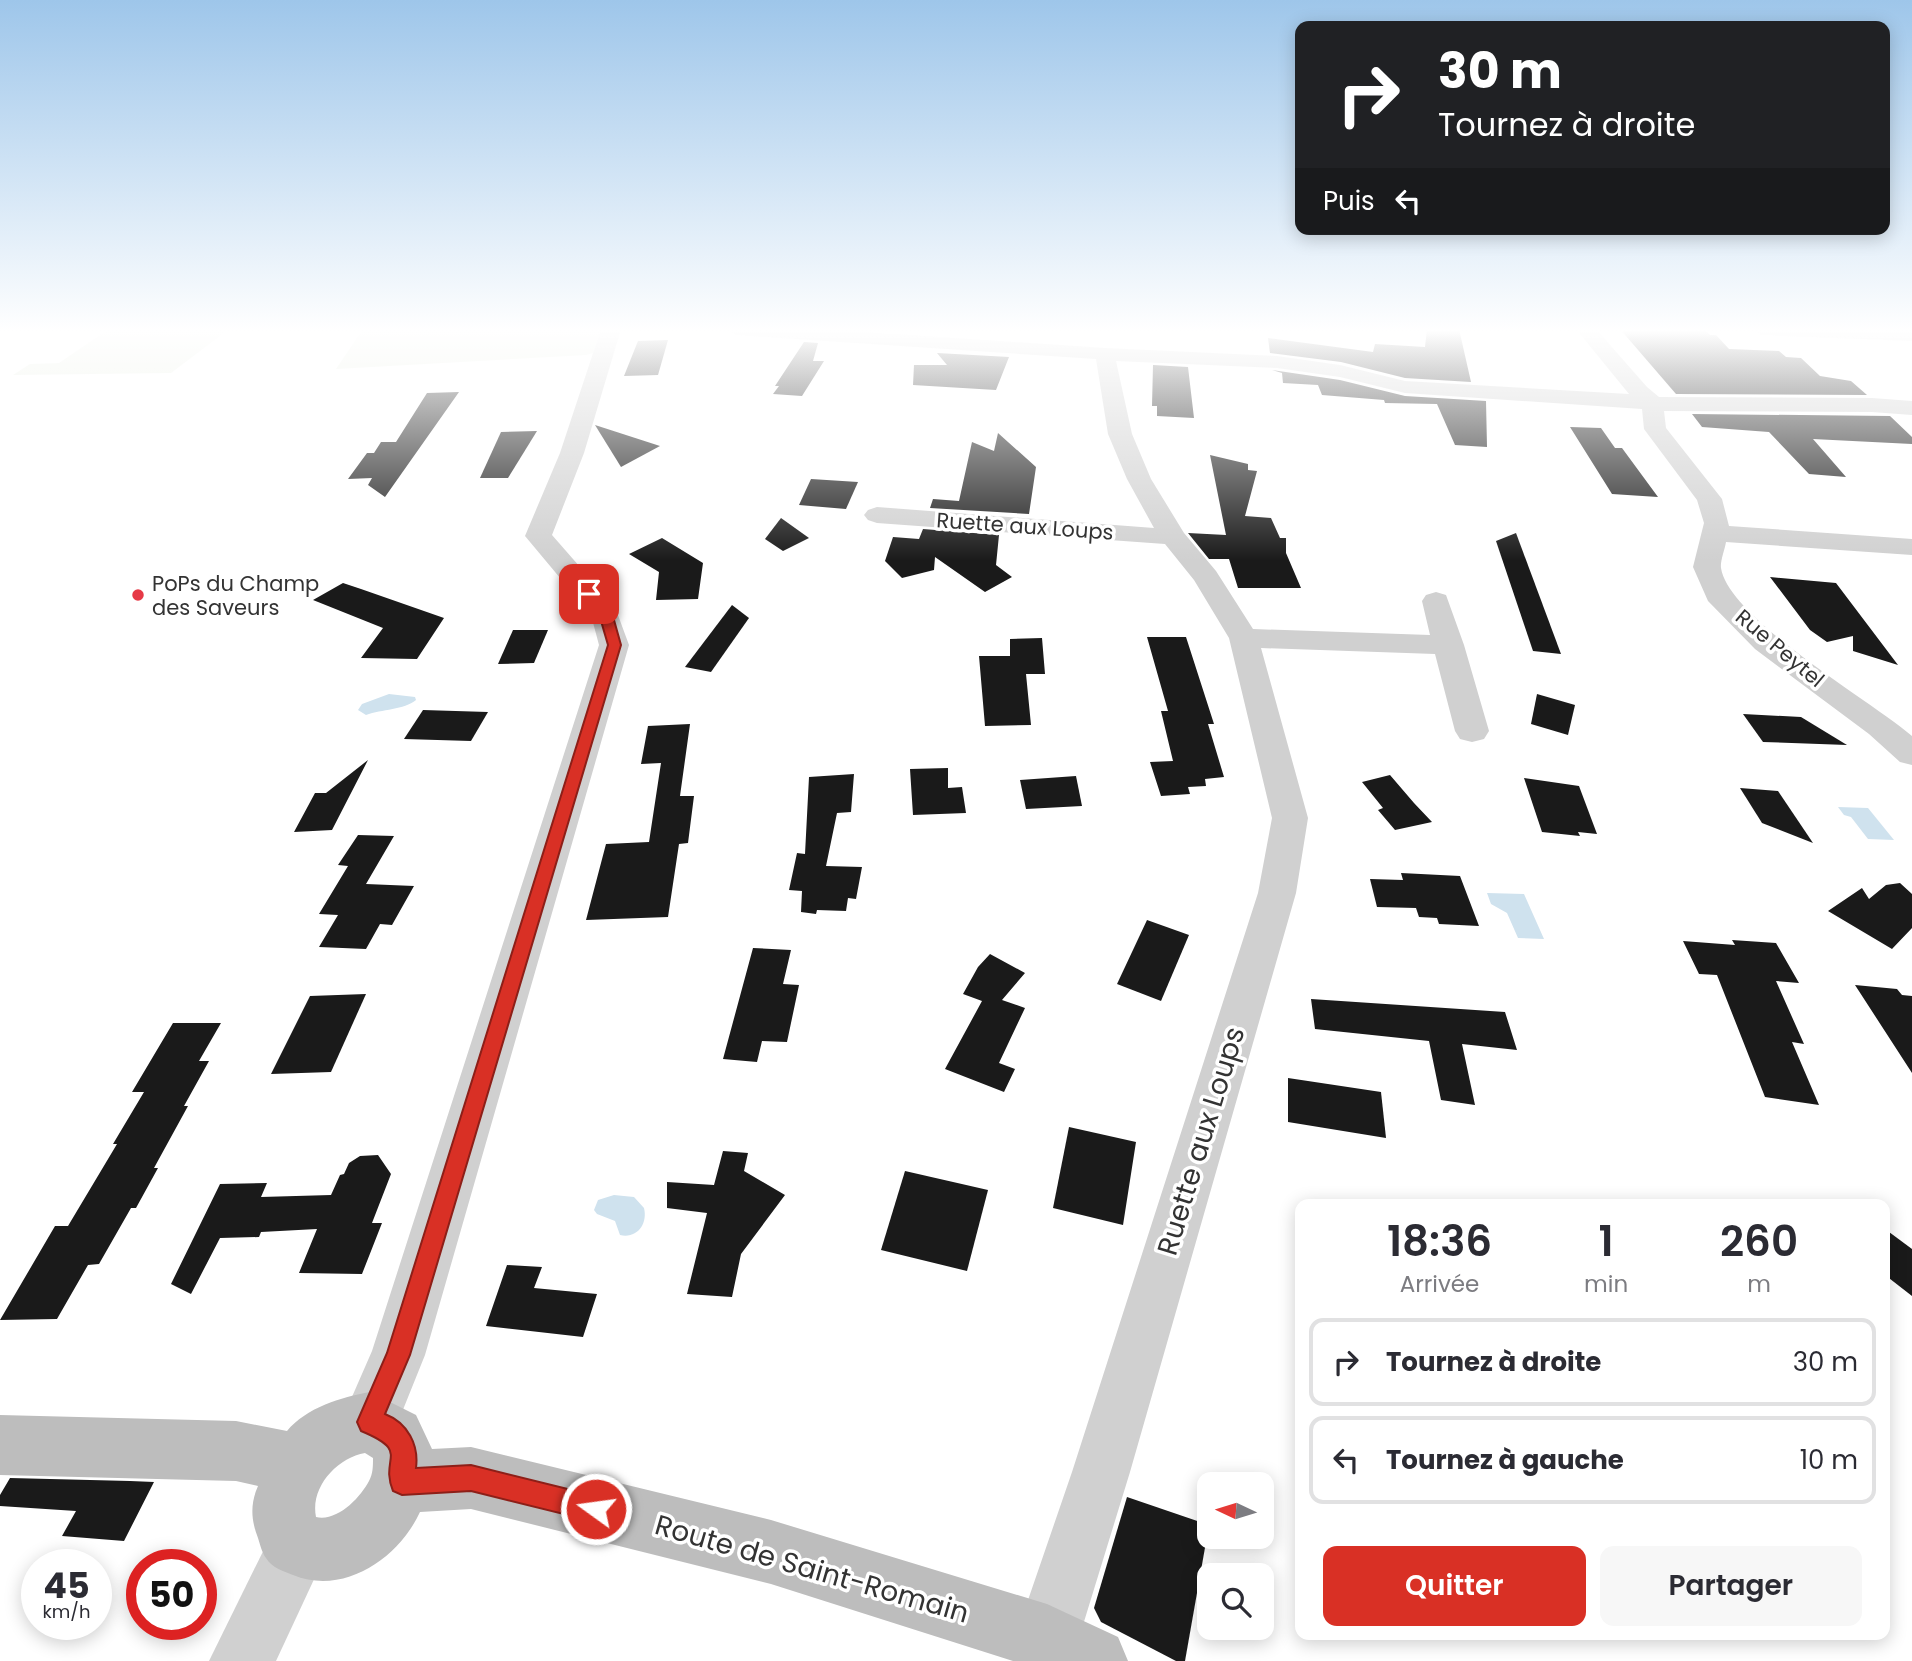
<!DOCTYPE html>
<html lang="fr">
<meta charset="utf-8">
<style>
body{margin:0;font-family:Poppins,sans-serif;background:#f7f7f7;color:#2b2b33;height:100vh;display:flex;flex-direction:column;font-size:26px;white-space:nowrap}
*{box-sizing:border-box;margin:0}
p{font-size:23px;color:#7c7c81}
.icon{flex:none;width:38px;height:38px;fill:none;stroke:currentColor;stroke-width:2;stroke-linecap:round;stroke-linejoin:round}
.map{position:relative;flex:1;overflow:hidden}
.side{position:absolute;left:1295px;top:1199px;width:595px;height:441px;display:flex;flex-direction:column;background:#fff;border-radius:14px;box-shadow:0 4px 18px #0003}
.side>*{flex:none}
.banner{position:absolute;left:1295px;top:21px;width:595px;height:214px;border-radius:14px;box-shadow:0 4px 18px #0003;background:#202124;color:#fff;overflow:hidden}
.needle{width:46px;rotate:274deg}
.buttons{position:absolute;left:1197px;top:1472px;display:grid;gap:14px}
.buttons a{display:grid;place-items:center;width:77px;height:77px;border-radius:14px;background:#fff;box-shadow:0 4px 18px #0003;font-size:35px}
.speed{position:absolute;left:21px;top:1549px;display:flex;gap:14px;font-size:35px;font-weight:700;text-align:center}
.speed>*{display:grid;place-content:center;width:91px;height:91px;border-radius:50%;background:#fff;box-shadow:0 4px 18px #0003;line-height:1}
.speed small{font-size:18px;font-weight:400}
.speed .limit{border:10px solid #d22;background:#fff;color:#111}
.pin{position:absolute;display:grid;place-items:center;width:60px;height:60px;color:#fff;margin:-30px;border-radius:14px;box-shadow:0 4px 10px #0006}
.me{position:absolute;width:77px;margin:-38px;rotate:284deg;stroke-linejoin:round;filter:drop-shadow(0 0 5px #0008)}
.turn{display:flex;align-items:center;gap:24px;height:147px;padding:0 28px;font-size:32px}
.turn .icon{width:91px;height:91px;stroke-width:2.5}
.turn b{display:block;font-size:49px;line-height:60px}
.then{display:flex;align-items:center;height:66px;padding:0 28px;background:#0003;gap:14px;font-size:26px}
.eta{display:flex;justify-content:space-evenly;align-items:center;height:119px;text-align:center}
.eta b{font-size:42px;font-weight:600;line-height:49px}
.action{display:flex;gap:14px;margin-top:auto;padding:14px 28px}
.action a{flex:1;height:80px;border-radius:14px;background:#d93025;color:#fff;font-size:28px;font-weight:600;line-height:80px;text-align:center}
.action a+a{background:#f7f7f7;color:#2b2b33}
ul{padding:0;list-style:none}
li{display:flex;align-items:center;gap:21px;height:88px;margin:0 14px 10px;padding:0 14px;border:4px solid #e1e1e2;border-radius:14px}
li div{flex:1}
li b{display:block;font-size:26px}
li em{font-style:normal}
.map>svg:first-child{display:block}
.green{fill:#e6ecdf}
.water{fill:#cfe2ee}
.building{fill:#1a1a1a}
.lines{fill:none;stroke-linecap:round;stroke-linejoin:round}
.street{fill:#d0d0d0;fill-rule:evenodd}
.secondary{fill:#bdbdbd;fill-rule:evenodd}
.route{fill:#d93025;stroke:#8d1f18;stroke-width:2}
.poi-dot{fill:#e63946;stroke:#fff;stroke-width:2.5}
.labels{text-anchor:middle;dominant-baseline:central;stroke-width:7;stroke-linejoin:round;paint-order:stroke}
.far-street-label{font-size:21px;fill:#333;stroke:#fff}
.far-poi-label{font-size:21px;fill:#333;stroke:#fff;text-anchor:start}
.near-street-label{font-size:28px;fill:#333;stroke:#fff}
</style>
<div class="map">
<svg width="1912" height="1661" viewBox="0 0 1912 1661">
<rect width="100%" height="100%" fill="#fff"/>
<g class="green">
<polygon points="109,329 229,329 171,373 13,375 30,364 59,363"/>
<polygon points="363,329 601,329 593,353 586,355 336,369"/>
</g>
<g class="water">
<path d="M389,694l26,3 1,3c-12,10 -34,9 -50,15l-8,-5 4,-6z"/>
<polygon points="1838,807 1868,808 1894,840 1868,839 1851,817 1844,815"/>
<polygon points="1487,893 1524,894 1544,939 1518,938 1507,913 1491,904"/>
<path d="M614,1195l20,2 10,11c4,16 -7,31 -24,27l-5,-14 -18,-7 -3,-4 4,-10z"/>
</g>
<g class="building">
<polygon points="1427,329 1459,329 1471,382 1405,378 1341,362 1270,353 1268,338 1373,352 1375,344 1425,347"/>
<polygon points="1620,329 1705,330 1710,335 1716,335 1729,349 1779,351 1786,357 1801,358 1820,376 1851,381 1867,395 1676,394"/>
<polygon points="668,340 658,375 624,376 638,341"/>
<polygon points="804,342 818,343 813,361 824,361 802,396 773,394 779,386 775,386"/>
<polygon points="937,353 1009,357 996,390 913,385 914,365 947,365"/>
<polygon points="1153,365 1188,367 1194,418 1157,416 1157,406 1152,406"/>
<polygon points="1272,370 1340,380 1405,396 1486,401 1487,447 1455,445 1437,404 1385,403 1384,400 1322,395 1318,385 1283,383 1282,373"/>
<polygon points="459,392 385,497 368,485 372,478 348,479 367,453 374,453 381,442 396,442 427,393"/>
<polygon points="1692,414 1890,416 1912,437 1912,444 1813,439 1846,477 1809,474 1769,432 1702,427"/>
<polygon points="595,425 660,446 621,467"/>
<polygon points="1570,427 1601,428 1615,448 1622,448 1658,497 1612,494"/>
<polygon points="537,431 508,478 480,478 501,432"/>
<polygon points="998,433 1036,467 1029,514 930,508 933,499 959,501 972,442 994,451"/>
<polygon points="1210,455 1248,464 1248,470 1257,471 1245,516 1271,518 1280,538 1286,538 1286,553 1301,588 1238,588 1229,559 1209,559 1188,533 1226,535"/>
<polygon points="811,479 858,482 846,509 799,505"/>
<polygon points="781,518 809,538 783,551 765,539"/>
<polygon points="923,529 999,535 996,565 1012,577 985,592 935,557 934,570 902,578 885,561 893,537 919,539"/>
<polygon points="1516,533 1561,654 1533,651 1496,541"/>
<polygon points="662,538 703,563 698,599 656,600 659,572 629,554"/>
<polygon points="1770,577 1836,583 1898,665 1853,651 1853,636 1827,642 1810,630"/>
<polygon points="343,583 361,589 444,618 417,659 361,658 383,628 313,600"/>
<polygon points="732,605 749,618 711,672 685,667"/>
<polygon points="513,630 548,630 534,663 498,664"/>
<polygon points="1147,637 1186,637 1214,724 1208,724 1224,777 1205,779 1206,786 1188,787 1190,794 1161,796 1150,762 1173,761 1161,711 1168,711"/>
<polygon points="1042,638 1045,674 1026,674 1031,725 985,726 979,656 1010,656 1010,639"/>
<polygon points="1537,694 1575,705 1568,735 1531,724"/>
<polygon points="423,710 488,712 471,741 404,739"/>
<polygon points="1743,714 1801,717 1847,745 1763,742"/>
<polygon points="690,724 680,796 694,796 688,843 679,844 668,917 586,920 606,844 649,842 661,763 641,764 648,726"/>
<polygon points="368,760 332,830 294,832 315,793 326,793"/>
<polygon points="948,768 948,788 962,787 966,813 913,815 910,769"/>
<polygon points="854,774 851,812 837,813 826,866 862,867 856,899 848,898 846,911 817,910 816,914 801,912 802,891 789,890 797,853 805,854 809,777"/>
<polygon points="1390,775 1414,803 1432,822 1395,830 1378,810 1383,808 1362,782"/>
<polygon points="1076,776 1082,806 1026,809 1020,780"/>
<polygon points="1524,778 1579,786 1597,834 1578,832 1580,836 1542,832"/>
<polygon points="1740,788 1778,791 1813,843 1762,823"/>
<polygon points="358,835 394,836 366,884 414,886 392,925 380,924 366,949 319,947 338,915 319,914 348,866 338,865"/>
<polygon points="1401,873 1460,876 1479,926 1439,924 1437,918 1419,917 1416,908 1377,907 1370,879 1403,880"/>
<polygon points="1900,883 1912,894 1912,928 1892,949 1828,911 1862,888 1869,899 1886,885"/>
<polygon points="1147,920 1189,935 1161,1001 1117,984"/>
<polygon points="1732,940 1776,943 1799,983 1776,981 1804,1044 1792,1042 1819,1105 1765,1097 1717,975 1699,974 1683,941 1735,945"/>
<polygon points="753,948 791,950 783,984 799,985 787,1042 762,1041 757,1062 723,1059"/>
<polygon points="990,954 1025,973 1002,1000 1025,1008 999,1063 1015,1069 1004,1092 945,1069 982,1001 963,994 978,967"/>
<polygon points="1855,985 1897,989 1902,995 1912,996 1912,1073"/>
<polygon points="366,994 331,1072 271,1074 310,996"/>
<polygon points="1311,999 1505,1012 1517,1050 1462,1044 1475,1105 1441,1100 1429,1041 1315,1029"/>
<polygon points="173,1023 221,1023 199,1061 209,1061 184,1106 188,1106 154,1168 158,1168 136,1208 131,1208 99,1264 88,1265 57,1319 0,1320 55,1226 68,1226 117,1144 113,1144 144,1092 132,1092"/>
<polygon points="1288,1078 1381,1092 1386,1138 1288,1122"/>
<polygon points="1069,1127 1136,1142 1123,1225 1053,1208"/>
<polygon points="723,1151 748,1153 744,1171 785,1195 741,1254 732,1297 687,1294 707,1213 667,1208 667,1182 714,1185"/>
<polygon points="378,1155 391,1174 372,1223 382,1223 362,1274 299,1273 317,1229 261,1232 259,1237 220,1238 191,1294 171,1284 220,1184 267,1183 261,1197 331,1195 340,1175 344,1174 349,1163 360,1156"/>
<polygon points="905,1171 988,1190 967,1271 881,1250"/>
<polygon points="1885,1229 1912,1249 1912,1296 1885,1275"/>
<polygon points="507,1265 542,1267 534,1288 597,1294 583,1337 486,1326"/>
<polygon points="10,1478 130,1481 154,1482 124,1541 62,1536 76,1511 0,1506 0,1495"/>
<polygon points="1127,1497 1209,1525 1185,1661 1176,1661 1101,1622 1094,1608"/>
</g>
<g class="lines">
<g class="street">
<polygon points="601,329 621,329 584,453 552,535 615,607 629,645 425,1355 390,1442 370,1451 350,1442 341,1422 372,1351 599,645 591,615 525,536 560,453"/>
<path d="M726,329h95l284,19 172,8 63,9 65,16 224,13 -53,-65h20l51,58 12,10 213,1 40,3v14l-40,-3 -208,-1 2,17 56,71 7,27 183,13v16l-186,-13c-1,7 -6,19 -5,26 8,51 149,132 191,168v29l-12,-3 -31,-28 -114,-85 -47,-48 -15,-34 11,-44 -7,-23 -53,-71 -2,-20 -237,-16 -65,-16 -63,-9 -161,-7 16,73 19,45 33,54 32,38 37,58 177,6 -8,-34 4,-6 10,-3 10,3 18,50 25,86 -5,8 -12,3 -12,-3 -5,-8 -20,-77 -174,-6 47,170 -12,75 -166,579 -51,166 -9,23h-46l-9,-23 57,-166 186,-579 14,-75 -43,-180 -35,-58 -29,-36 -288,-21 -9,-3 -4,-5 4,-5 9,-3 277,21 -27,-49 -19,-45 -12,-75 -360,-24z"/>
<polygon points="1752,329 1912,329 1912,341 1762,335"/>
<polygon points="299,1514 321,1523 330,1545 276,1661 209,1661 277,1523"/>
</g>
<path class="secondary" d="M370,1392l46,23 16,34 39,-2 300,73 276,84 71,33 10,24h-115l-242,-77 -300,-75 -51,3c-21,46 -76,84 -127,63 -10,-4 -21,-7 -27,-17 -4,-5 -6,-14 -8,-20 -7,-18 -8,-34 0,-52l-22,-5 -236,-6v-60l236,6 51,10c19,-23 54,-34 83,-39zM365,1453l8,5c0,8 0,16 -4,23 -9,17 -32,41 -53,36 -6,-30 21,-59 49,-64z"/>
</g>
<linearGradient id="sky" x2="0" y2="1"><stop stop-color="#9ec6ea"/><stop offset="0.59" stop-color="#fff"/><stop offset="1" stop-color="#fff" stop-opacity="0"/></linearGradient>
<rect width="1912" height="561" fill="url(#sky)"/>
<path class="route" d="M589,590l4,1 19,22 9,32 -211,710 -25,59c23,9 34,31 31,54l55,-3 125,31 9,4 4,9 -4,9 -9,4 -125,-31 -69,4 -9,-4c-14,-34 19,-39 -32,-60l-4,-9 30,-69 221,-708 -9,-31 -16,-20z"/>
<circle class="poi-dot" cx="138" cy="595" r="7"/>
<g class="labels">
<g class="far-street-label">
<text transform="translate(1025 526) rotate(4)">Ruette aux Loups</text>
<text transform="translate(1780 648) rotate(40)">Rue Peytel</text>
</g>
<g class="far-poi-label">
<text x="152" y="583">PoPs du Champ<tspan x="152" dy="24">des Saveurs</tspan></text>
</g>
<g class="near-street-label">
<text transform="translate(1201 1141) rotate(-73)">Ruette aux Loups</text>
<text transform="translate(812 1569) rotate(16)">Route de Saint-Romain</text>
</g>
</g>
</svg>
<div class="buttons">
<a><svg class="needle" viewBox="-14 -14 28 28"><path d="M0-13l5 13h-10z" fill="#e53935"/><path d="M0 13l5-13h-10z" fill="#7c7c81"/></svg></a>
<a><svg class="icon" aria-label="search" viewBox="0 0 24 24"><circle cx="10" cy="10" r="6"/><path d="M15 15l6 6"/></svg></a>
</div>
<div class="speed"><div>45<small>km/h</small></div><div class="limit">50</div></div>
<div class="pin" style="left:589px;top:594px;background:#d93025"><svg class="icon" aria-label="arrive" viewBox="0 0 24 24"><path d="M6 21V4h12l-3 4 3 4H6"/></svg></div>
<svg class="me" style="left:596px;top:1509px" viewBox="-20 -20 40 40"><circle r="17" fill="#d93025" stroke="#fff" stroke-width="3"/><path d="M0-11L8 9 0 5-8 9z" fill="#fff"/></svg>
<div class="banner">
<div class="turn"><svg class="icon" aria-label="right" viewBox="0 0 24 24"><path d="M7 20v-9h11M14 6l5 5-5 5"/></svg><div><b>30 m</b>Tournez à droite</div></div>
<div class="then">Puis<svg class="icon" aria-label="left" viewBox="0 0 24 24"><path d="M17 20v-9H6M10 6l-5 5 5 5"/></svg></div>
</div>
<section class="side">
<div class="eta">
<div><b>18:36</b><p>Arrivée</p></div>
<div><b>1</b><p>min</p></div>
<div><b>260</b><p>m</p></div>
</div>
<ul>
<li><svg class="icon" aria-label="right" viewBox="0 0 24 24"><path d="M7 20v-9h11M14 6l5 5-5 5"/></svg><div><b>Tournez à droite</b></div><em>30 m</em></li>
<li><svg class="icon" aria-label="left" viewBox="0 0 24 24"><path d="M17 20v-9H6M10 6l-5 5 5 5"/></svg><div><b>Tournez à gauche</b></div><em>10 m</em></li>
</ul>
<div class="action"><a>Quitter</a><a>Partager</a></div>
</section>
</div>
